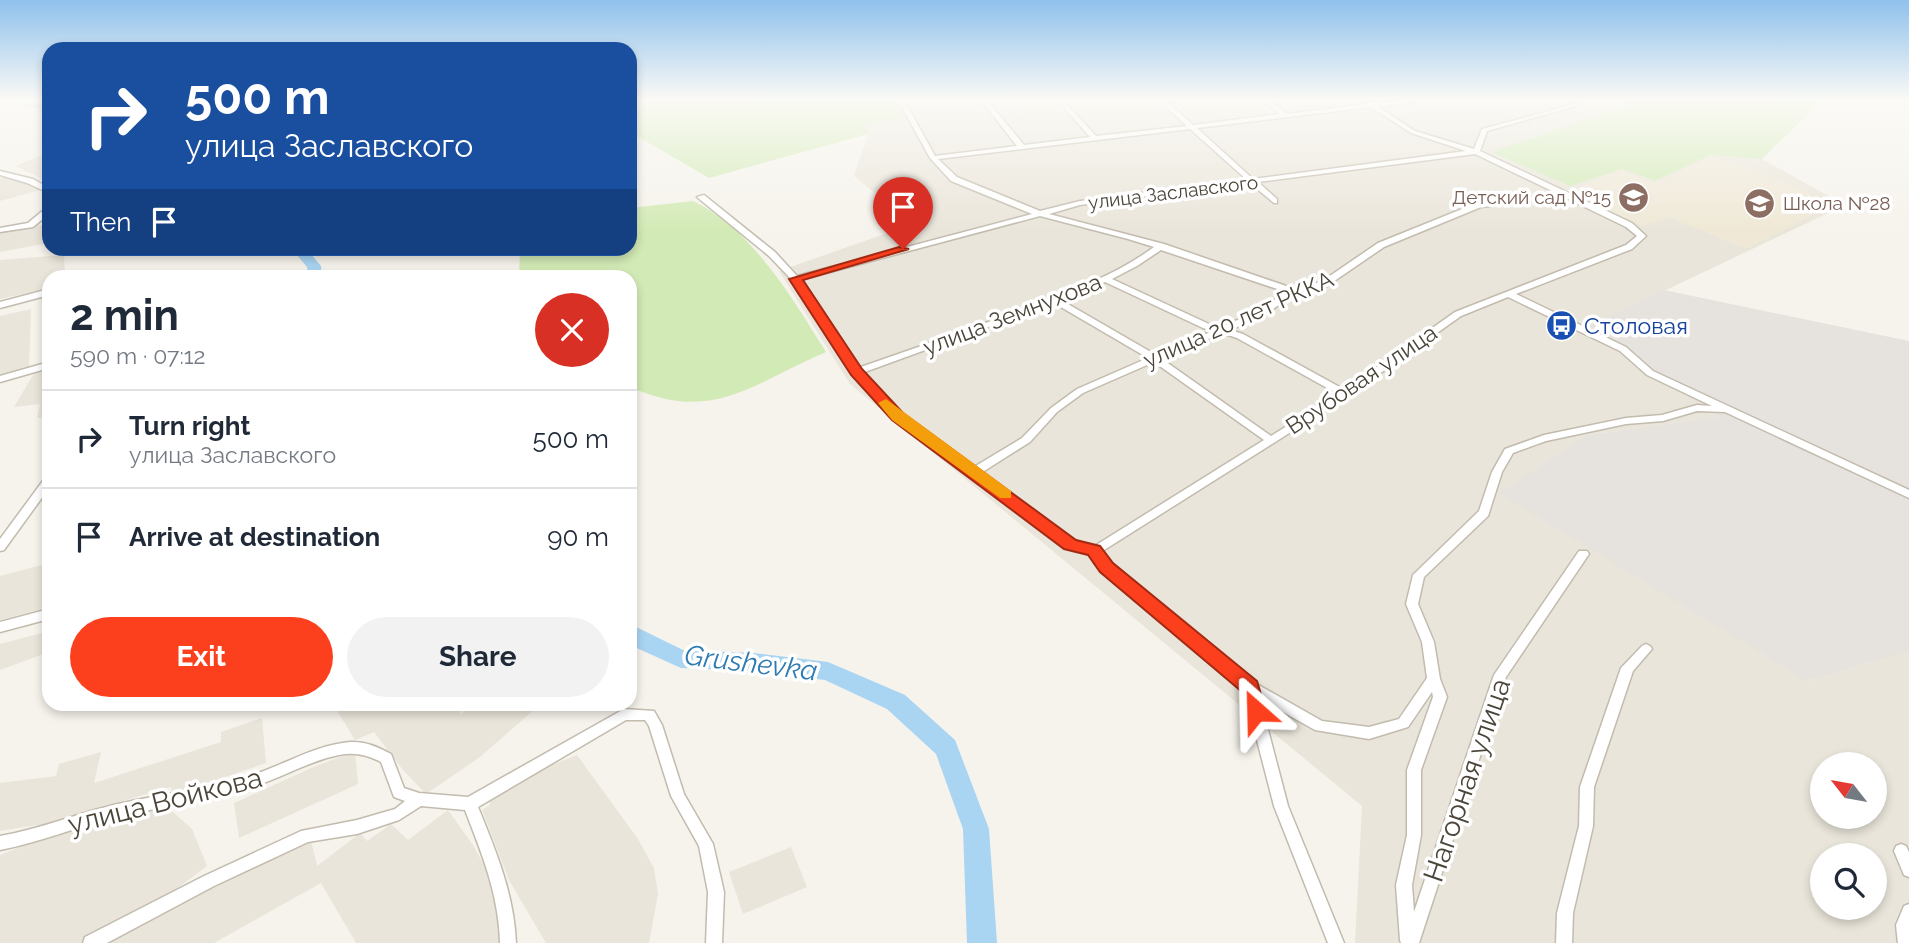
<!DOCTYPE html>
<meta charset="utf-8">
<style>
body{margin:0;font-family:Raleway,sans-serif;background:#f2f2f3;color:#1f2937;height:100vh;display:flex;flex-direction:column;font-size:26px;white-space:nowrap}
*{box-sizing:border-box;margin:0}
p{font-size:23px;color:#747a83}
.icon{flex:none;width:38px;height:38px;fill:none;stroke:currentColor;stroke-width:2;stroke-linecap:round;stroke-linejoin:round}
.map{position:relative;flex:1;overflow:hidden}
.sheet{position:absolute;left:42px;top:270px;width:595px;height:441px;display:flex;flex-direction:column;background:#fff;border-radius:21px;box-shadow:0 4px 10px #0003}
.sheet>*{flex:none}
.hud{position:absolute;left:42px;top:42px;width:595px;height:214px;border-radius:21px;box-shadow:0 4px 10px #0003;background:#1a4fa0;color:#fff;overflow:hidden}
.needle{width:46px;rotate:301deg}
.controls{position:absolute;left:1810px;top:752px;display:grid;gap:14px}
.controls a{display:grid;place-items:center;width:77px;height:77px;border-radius:50%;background:#fff;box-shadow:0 4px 10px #0003;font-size:35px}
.pin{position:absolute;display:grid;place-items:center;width:60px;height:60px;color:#fff;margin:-72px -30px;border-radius:50% 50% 50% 0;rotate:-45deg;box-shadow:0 0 7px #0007}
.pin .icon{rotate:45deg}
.me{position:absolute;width:77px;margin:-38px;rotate:335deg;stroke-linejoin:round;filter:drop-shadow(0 0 5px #0008)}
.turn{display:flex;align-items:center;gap:24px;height:147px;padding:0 28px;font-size:32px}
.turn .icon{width:91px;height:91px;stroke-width:2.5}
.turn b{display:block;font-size:49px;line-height:60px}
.then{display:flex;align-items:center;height:66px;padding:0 28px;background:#0003;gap:14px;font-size:26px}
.round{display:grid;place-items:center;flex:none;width:74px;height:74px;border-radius:37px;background:#f2f2f3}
.summary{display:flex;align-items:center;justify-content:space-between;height:119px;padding:0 28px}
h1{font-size:42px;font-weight:700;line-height:52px}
.cta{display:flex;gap:14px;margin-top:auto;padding:14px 28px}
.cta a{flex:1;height:80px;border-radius:42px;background:#fc3f1d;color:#fff;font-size:28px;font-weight:700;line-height:80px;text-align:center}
.cta a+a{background:#f2f2f3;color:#1f2937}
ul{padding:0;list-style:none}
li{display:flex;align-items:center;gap:21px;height:98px;padding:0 28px;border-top:2px solid #e0e1e3}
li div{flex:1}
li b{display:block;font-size:26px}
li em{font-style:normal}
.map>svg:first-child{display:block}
.residential{fill:#eae5da;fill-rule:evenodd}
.industrial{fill:#e6e2dd}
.education{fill:#efe8d6}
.green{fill:#d2eab5}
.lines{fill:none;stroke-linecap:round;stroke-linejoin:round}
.river{fill:#a9d4f2;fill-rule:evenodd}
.minor-casing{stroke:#c2bbae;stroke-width:3}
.minor{fill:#fff;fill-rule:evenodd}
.route{fill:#fc3f1d;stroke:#a42913;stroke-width:2}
.slow{fill:#f59e0b}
.labels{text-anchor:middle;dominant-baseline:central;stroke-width:7;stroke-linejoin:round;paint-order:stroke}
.far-street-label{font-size:19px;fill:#4b4439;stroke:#fff}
.far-education-label{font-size:19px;fill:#785e54;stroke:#fff;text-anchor:end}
.street-label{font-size:23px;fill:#4b4439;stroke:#fff}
.transit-label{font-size:23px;fill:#164399;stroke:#fff;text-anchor:start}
.near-water-label{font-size:28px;font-style:italic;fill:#2e7ab2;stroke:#fff}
.near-street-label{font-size:28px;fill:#4b4439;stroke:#fff}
</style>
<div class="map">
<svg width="1909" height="943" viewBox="0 0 1909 943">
<rect width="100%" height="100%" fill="#f6f3ec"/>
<g class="residential">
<path d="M894,100h722l14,5 -138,47 78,33 52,-16 33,12 56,-26 51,4 83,46 -257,122 131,90 -131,18 219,246 102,-30v292h-554l7,-137 -512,-422 -71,-113 134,-47 -59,-48 14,-41 -6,-11 43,-6zM1822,765h52v52h-52zM1822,856h52v52h-52z"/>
<polygon points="49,153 49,182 16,166 29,160"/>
<polygon points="15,174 33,180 40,190 0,201 0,178"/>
<polygon points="49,224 49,243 0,252 0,231"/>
<polygon points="64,255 65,276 49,276 49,288 0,299 0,260"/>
<polygon points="31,309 29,367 0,377 0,316"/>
<polygon points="49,367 49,418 37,418 40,404 14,407 36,370"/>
<polygon points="49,563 49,607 0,620 0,576"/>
<polygon points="49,631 49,652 0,670 0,644"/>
<polygon points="333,704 455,704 461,714 474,704 536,704 537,707 480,757 426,794 403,770 374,732 355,740"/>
<polygon points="262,718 266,763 172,795 171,787 43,824 0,831 0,783 56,776 59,764 101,752 94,783 221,742 221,732"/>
<polygon points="355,752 358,784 239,838 234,803 318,765"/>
<polygon points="577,755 638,839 654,868 658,894 649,943 546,943 509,880 482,810 490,805 489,799 514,786 520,778"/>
<polygon points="166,806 192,829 207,866 152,907 84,943 0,943 0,855 48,836 115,816"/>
<polygon points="448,810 473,845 491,878 504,924 500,943 356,943 321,883 214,943 105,943 226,878 311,840 317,866 360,833 367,841 391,824 408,840"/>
<polygon points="791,847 807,887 743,914 729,872"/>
</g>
<polygon class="industrial" points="1664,290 1909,341 1909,651 1807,681 1499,493 1588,435 1718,417 1587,327"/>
<polygon class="education" points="1713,156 1801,189 1832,205 1746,249 1669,217 1643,226 1568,192 1620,170 1655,184"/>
<g class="green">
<polygon points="653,100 894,100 906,118 863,124 868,134 709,178 630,132 630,112"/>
<polygon points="1616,100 1823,100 1762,159 1711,155 1655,181 1622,169 1570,186 1491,152 1629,105"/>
<path d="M693,201c58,27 100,98 133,151 -75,32 -112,72 -196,35v-111h-111l1,-27 110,-1v-40z"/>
</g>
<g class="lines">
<g class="river">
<polygon points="12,100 49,104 49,112 14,102"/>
<polygon points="291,248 306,248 321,266 322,276 308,276 307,267"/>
<polygon points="630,624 683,650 753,653 828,662 905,695 955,740 989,829 997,943 967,943 963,829 936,754 887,709 825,680 753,671 681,668 630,645"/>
</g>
<defs>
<g id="minor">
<path d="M898,100h6l31,56 82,-10 -36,-46h6l37,45 66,-8 -33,-37h6l33,36 91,-10 -28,-26h7l27,25 87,-11 -18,-14h7l18,14 79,-10 -5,-4c7,0 11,3 17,3 14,-1 28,-3 42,-3l-3,2 -39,5 37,24 59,18 8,-20 101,-27v2l-96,27 -7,20 152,72 14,13 -14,13 -116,45 110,53 27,24 256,119v8l-184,-86 -28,-1 -34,10 -37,3 -80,17 -33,12 -11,19 -14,44 -64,61 -6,27 16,38 6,37 7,18 -26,73v65l-9,50 2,27 80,-237 85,-124h8l2,3 -83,123 -87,266h-18l-1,-3 -4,-55 11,-50v-65l26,-73 -1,-5 -24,35 -39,12 -54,-9 -55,-31 28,107 56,137h-16l-54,-137 -30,-116 -141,-119 -13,-17 -24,-7 -171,-129 -42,-44 -61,-94 -23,-24 -72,-59 7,-2 71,57 22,24 235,-62 -81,-33 -21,-23zM1371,107l40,26 55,18 -213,28 -56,-51zM1190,129l56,50 -166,22 -40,10 -83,-34 -19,-18zM1475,154l77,37 -28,8 -47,4 -99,40 -57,39 -29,6 -128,-44 -115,-30 31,-9 170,-22 24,20h3v-4l-19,-17zM1558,194l68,33 11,9 -11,9 -171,67 -110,78 -102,-56 -13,-4 35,-15 30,-22 32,-7 57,-39 97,-40 43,-4zM1040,216l88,23 26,8c-35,26 -75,41 -115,56 -60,23 -120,44 -181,65l-58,-88zM1161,250l125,42 -27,19 -38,16 -12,-3 -97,-45 25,-13zM1105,282l98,46 10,3 -57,24 -95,-55zM1508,297l112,54 27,24 65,31 -15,-1 -35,10 -36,3 -82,17 -39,14 -13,23 -13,39 -66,64 -7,29 16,38 5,36 -28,41 -30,8 -47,-6 -67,-38 -144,-118 -10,-13 247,-156 113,-80zM1054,303l94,55 -71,31 -26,19 -29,30 -48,29 -73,-53 -39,-41zM1222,333l15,5 101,56 -67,42 -109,-77zM1154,362l110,78 -171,107 -19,-6 -93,-68 49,-31 27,-30 26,-19z"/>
<polygon points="0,171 33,179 49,188 49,193 27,183 0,175"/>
<polygon points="46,208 49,208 49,214 33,227 0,232 0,228 28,223"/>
<polygon points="49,289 49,295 0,308 0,302"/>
<polygon points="49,362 49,368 0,382 0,376"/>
<polygon points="49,476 49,488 4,550 0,551 0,539 45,478"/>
<polygon points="49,609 49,619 0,632 0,622"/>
<polygon points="1646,644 1650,646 1652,649 1633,671 1594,787 1593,826 1573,913 1572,943 1556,943 1557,913 1579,826 1580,787 1621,668 1642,646"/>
<path d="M624,709l30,2 8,14 22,69 29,50 11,48 -2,51h-16l2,-51 -9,-46 -28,-50 -22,-70 -4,-6h-19l-148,87c18,44 36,87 38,136h-16c-1,-48 -18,-89 -35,-133l-44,-4 -22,14 -42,14 -49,8 -94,44 -107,57h-24l2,-6 119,-61 97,-45 56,-11 38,-11 10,-8 -11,-4 -13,-35c-14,-7 -26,-10 -42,-7 -31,6 -59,24 -90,33 -43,13 -87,18 -131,29 -40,9 -77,25 -118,33v-14c41,-7 78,-23 118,-32 44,-10 88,-15 131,-28 34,-10 65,-31 101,-34 15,-1 28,5 41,12l13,34 15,5 49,4z"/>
<polygon points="1901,844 1906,846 1909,852 1909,877 1904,875 1894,851 1896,846"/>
<polygon points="1909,904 1909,943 1898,943 1896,925 1904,906"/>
</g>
</defs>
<use href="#minor" class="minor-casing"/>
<use href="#minor" class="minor"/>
</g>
<linearGradient id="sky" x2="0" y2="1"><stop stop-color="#8fc1ec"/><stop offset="0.43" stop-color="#fbfaf6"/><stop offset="1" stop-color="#fbfaf6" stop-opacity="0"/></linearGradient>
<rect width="1909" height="232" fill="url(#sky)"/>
<polygon class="route" points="899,247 909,249 803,280 862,369 903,413 1076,540 1100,546 1113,563 1257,681 1266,711 1263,717 1249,717 1241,691 1100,572 1088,555 1064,549 892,420 851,375 789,279"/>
<polygon class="slow" points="886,399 1011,491 1011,498 1000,498 892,420 878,403"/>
<defs>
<symbol id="school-disc" viewBox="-11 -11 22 22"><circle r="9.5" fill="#8d6e63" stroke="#fff"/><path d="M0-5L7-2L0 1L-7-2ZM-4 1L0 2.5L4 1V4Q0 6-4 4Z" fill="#fff"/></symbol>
<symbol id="bus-disc" viewBox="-11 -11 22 22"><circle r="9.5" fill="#1a4fb4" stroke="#fff"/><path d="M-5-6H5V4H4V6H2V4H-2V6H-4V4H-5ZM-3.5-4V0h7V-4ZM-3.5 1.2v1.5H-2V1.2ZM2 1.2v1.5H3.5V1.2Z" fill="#fff"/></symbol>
</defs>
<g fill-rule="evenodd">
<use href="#school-disc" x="1616" y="180" width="35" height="35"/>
<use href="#school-disc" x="1742" y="186" width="35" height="35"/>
<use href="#bus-disc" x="1544" y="308" width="35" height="35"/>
</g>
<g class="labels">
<g class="far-street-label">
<text transform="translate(1173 192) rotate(-7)">улица Заславского</text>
</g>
<g class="far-education-label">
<text x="1611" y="197">Детский сад №15</text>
<text x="1783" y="203" text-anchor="start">Школа №28</text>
</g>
<g class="street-label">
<text transform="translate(1012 314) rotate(-21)">улица Земнухова</text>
<text transform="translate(1238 319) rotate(-24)">улица 20 лет РККА</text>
<text transform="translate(1361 379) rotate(-34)">Врубовая улица</text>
</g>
<g class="transit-label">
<text x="1584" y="325">Столовая</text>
</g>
<g class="near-water-label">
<text transform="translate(751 663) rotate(7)">Grushevka</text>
</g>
<g class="near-street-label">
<text transform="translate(1467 780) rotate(-71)">Нагорная улица</text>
<text transform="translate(165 801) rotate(-14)">улица Войкова</text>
</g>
</g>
</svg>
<div class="controls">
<a><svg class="needle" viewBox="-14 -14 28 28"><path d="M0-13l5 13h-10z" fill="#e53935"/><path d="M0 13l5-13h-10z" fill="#747a83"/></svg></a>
<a><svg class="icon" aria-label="search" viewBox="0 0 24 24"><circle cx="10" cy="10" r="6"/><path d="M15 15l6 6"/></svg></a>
</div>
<div class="pin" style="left:903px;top:249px;background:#d93025"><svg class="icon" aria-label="arrive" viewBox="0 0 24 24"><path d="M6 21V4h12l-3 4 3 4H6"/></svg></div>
<svg class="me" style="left:1256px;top:711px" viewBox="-20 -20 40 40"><path d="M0-17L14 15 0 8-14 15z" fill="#fc3f1d" stroke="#fff" stroke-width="4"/></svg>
<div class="hud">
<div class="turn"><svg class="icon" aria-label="right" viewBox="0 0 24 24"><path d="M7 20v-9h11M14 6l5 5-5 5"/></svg><div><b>500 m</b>улица Заславского</div></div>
<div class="then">Then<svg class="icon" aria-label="arrive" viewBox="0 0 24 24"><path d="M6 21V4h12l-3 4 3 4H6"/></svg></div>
</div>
<section class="sheet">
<div class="summary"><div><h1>2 min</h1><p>590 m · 07:12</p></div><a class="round" style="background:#d93025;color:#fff"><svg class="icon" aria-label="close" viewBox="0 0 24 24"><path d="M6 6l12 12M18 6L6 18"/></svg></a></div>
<ul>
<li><svg class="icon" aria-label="right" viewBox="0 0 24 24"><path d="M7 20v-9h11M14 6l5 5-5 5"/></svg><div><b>Turn right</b><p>улица Заславского</p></div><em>500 m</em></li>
<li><svg class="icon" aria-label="arrive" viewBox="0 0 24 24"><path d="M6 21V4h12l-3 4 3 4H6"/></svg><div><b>Arrive at destination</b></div><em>90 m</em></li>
</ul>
<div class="cta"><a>Exit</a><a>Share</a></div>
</section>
</div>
